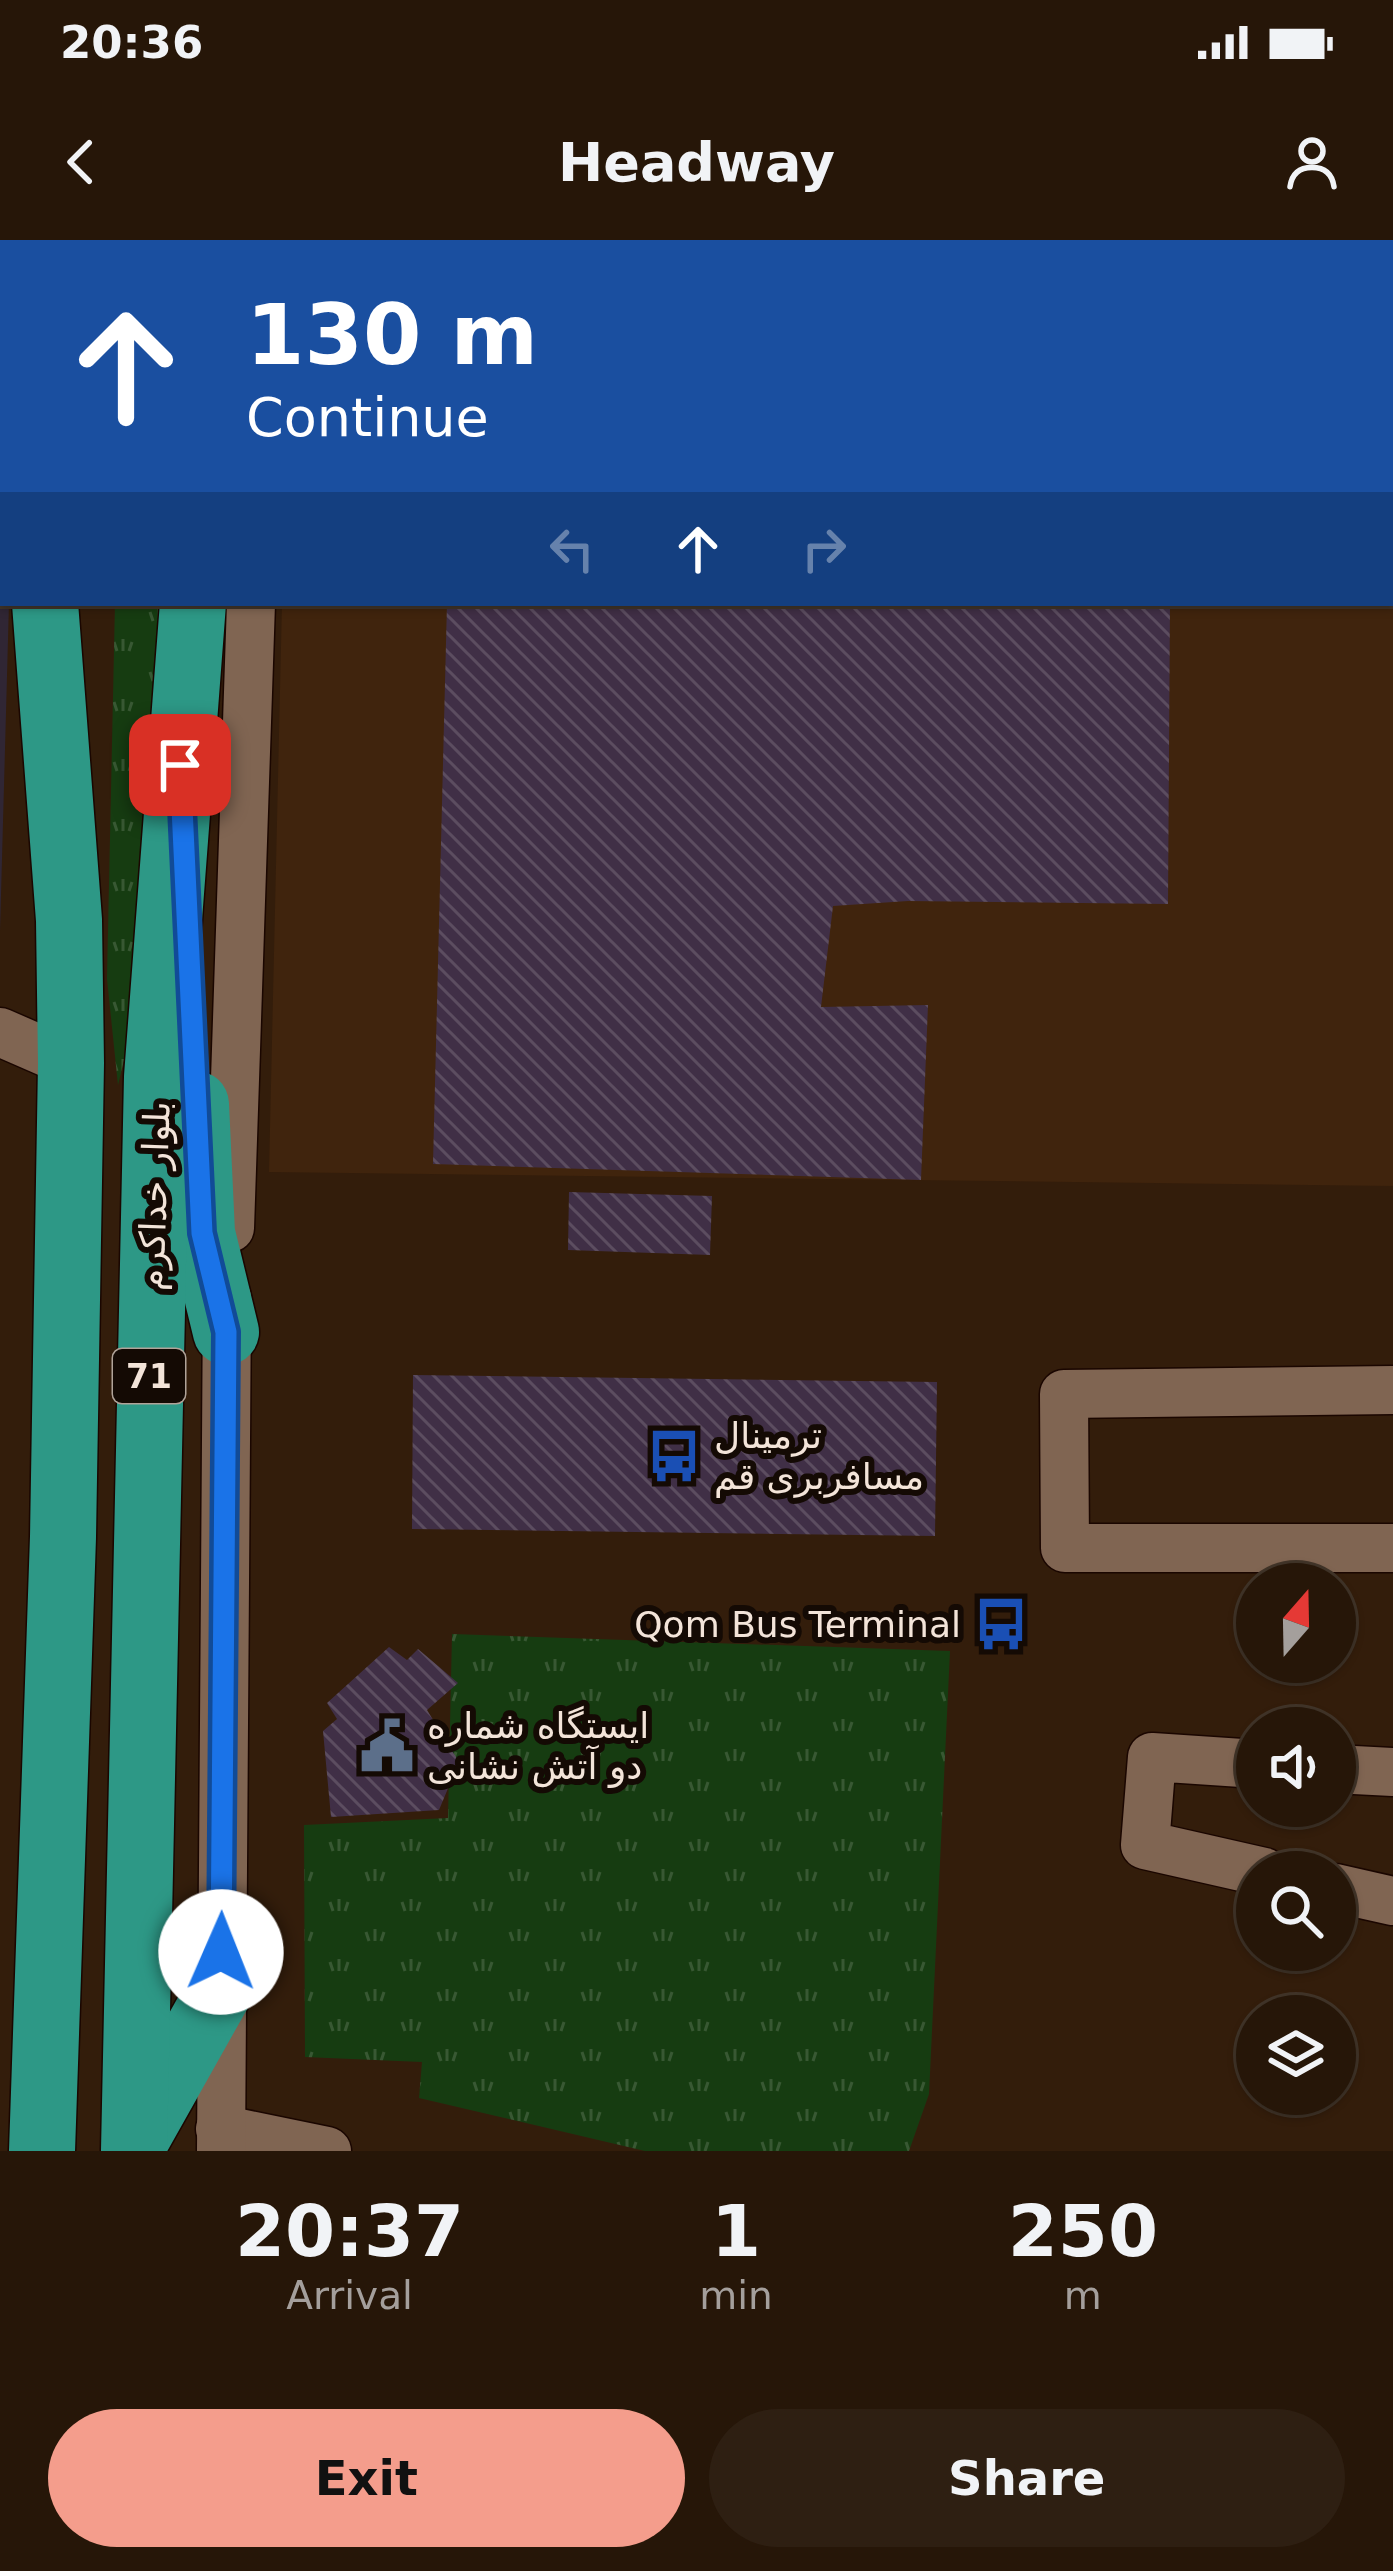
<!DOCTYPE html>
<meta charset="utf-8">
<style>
body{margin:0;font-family:"DejaVu Sans",Cairo,sans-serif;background:#2e1f12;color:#f1f3f6;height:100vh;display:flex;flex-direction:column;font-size:45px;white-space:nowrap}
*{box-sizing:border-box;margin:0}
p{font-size:39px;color:#a49f9c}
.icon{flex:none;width:66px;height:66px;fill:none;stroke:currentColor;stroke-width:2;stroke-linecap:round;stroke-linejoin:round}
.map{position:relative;height:1911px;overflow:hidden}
.sheet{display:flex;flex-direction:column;background:#261608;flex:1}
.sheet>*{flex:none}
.guide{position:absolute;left:0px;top:0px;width:1395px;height:366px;box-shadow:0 3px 9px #0004,0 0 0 3px #423529;background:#1a4fa0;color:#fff;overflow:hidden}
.needle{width:78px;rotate:20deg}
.tools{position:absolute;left:1236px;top:1323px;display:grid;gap:24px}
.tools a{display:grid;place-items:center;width:120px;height:120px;border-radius:50%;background:#261608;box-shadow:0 3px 9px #0004,0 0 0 3px #423529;font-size:60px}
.pin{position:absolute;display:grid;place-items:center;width:102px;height:102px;color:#fff;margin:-51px;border-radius:24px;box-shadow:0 6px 18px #0006}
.me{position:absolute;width:132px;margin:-66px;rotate:1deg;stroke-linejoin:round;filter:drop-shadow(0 0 9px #0008)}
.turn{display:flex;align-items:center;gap:42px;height:252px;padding:0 48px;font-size:54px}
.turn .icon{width:156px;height:156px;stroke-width:2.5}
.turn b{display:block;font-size:84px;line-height:102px}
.lanes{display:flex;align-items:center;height:114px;padding:0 48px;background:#0003;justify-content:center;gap:60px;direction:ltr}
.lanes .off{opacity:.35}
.eta{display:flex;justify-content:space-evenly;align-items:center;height:204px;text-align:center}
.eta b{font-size:72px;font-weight:700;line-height:84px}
.action{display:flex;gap:24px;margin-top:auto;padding:24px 48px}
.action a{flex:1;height:138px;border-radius:72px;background:#f49d8c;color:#111;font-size:48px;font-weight:700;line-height:138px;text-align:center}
.action a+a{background:#2e1f12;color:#f1f3f6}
.status{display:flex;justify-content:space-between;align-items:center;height:84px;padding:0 60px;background:#261608;direction:ltr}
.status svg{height:33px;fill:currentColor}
header{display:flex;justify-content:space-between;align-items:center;height:156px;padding:0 48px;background:#261608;font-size:54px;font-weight:700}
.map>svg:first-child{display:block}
.built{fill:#40240d}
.industrial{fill:#302634}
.grass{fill:url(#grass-tufts)}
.building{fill:url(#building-back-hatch)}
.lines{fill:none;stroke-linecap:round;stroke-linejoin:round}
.minor-casing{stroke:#1a0600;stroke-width:51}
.highway-casing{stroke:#1a0600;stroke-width:69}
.minor{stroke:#806552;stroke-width:48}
.highway{stroke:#2d9886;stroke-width:66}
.route-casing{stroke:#114b97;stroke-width:30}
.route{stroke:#1a73e8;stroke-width:21}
.labels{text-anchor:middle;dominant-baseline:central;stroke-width:12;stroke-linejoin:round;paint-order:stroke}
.shield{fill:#140a04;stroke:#b0a399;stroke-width:3}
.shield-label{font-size:33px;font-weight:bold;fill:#f3e4d9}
.street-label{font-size:36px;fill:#f3e4d9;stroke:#140a04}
.poi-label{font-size:36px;fill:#f3e4d9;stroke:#140a04;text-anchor:start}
</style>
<div class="status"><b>20:36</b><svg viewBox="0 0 49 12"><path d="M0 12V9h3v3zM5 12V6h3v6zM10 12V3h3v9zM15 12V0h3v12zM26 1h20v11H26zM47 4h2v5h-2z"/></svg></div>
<header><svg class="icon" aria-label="back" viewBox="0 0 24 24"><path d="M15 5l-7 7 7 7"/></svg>Headway<svg class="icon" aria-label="person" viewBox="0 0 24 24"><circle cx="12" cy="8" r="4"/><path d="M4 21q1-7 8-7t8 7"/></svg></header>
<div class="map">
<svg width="1393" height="1911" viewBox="0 0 1393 1911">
<defs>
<pattern id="grass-tufts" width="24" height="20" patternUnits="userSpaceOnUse" patternTransform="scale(3)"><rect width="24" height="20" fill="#163c11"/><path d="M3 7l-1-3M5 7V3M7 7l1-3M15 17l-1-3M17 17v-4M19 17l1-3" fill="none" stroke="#385833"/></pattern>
<pattern id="building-back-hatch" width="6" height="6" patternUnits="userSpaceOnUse" patternTransform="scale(3)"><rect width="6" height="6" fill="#402f46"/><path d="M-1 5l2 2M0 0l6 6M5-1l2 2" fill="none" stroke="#5c4d60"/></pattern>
</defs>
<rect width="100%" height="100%" fill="#331d0b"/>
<polygon class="built" points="290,0 1393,0 1393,946 269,932 282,363 1392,363 1392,3"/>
<polygon class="industrial" points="0,0 19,0 3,3 3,363 9,363 0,692"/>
<g class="grass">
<polygon points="115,363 174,363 134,779 118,845 107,739"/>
<polygon points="452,1394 950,1411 929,1854 909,1911 645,1911 419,1858 422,1822 305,1817 304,1585 448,1578"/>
</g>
<g class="building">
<polygon points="447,363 1170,363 1168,664 908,661 833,666 821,767 928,765 921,940 433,924"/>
<polygon points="569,952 712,956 710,1015 568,1010"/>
<polygon points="413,1135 937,1142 935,1296 412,1289"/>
<polygon points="389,1407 407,1420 418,1409 458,1443 427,1470 459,1522 439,1570 331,1577 323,1491 337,1479 327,1463"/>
</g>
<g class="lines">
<defs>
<g id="minor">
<polyline points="605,0 612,3"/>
<polyline points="263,3 263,0"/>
<polyline points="1323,3 1323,0"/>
<polyline points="1392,14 1393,14"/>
<polyline points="0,792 71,823"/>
<polyline points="230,988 251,363"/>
<polyline points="1393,1150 1064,1154 1065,1308 1393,1308"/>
<polyline points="1257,1524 1152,1517 1145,1605 1264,1632"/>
<polyline points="1335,1529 1393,1532"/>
<polyline points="1335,1648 1393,1661"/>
<polyline points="220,1889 327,1911"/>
<polyline points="221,1911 227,1058"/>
</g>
<g id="highway">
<polyline points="40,3 40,0"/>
<polyline points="207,3 207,0"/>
<polyline points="196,864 202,993 226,1092"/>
<polyline points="139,1894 220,1750"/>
<polyline points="42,1911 63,1297 71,823 69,680 45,363"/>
<polyline points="134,1911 157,837 193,363"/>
</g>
</defs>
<use href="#minor" class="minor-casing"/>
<use href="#highway" class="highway-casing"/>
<use href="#minor" class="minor"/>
<use href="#highway" class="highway"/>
</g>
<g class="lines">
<defs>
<polyline id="route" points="180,525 202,993 226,1092 221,1712"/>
</defs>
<use href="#route" class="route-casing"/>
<use href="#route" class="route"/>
</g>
<defs>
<symbol id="bus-bare" viewBox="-9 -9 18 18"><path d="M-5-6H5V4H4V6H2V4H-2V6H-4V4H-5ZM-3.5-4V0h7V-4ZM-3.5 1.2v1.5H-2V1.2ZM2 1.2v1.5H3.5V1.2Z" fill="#1a4fb4" stroke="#140a04" stroke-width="2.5" paint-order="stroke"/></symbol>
<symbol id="civic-bare" viewBox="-9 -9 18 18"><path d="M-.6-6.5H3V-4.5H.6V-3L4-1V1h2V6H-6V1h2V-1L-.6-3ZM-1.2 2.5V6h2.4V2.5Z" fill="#5c6f8a" stroke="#140a04" stroke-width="2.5" paint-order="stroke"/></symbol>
</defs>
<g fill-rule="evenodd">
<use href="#bus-bare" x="636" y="1178" width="76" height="76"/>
<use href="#bus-bare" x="963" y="1346" width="76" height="76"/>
<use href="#civic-bare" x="349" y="1468" width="76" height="76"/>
</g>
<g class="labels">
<rect class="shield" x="113" y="1109" width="72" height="54" rx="9"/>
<g class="shield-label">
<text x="149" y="1136">71</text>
</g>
<g class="street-label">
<text transform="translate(154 956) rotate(-88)">بلوار خداکرم</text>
</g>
<g class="poi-label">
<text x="714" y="1195">ترمینال<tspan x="714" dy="41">مسافربری قم</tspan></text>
<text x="961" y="1384" text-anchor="end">Qom Bus Terminal</text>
<text x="427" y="1485">ایستگاه شماره<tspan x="427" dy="41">دو آتش نشانی</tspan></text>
</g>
</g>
</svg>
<div class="tools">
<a><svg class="needle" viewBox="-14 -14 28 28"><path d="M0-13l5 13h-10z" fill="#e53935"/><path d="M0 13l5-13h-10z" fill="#a49f9c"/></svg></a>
<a><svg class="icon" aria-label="sound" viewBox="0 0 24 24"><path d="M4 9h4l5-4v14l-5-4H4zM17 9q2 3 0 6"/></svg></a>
<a><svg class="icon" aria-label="search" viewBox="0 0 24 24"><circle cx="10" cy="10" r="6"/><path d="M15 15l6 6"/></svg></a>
<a><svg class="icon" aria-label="layers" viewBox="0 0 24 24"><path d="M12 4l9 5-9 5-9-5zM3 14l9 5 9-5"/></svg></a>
</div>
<div class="pin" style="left:180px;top:525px;background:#d93025"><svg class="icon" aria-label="arrive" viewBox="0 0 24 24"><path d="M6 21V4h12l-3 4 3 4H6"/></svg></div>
<svg class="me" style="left:221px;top:1712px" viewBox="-20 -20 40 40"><circle r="19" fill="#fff"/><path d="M0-13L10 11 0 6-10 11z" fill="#1a73e8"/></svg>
<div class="guide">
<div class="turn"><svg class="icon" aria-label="ahead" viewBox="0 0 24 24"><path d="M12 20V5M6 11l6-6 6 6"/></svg><div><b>130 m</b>Continue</div></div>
<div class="lanes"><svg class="icon off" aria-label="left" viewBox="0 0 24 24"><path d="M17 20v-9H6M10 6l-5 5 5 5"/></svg><svg class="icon" aria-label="ahead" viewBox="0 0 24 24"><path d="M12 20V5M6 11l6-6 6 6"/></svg><svg class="icon off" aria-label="right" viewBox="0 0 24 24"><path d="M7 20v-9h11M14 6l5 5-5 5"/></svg></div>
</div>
</div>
<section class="sheet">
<div class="eta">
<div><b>20:37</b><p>Arrival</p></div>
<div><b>1</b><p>min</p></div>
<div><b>250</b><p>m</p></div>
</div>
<div class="action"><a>Exit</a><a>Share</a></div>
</section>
